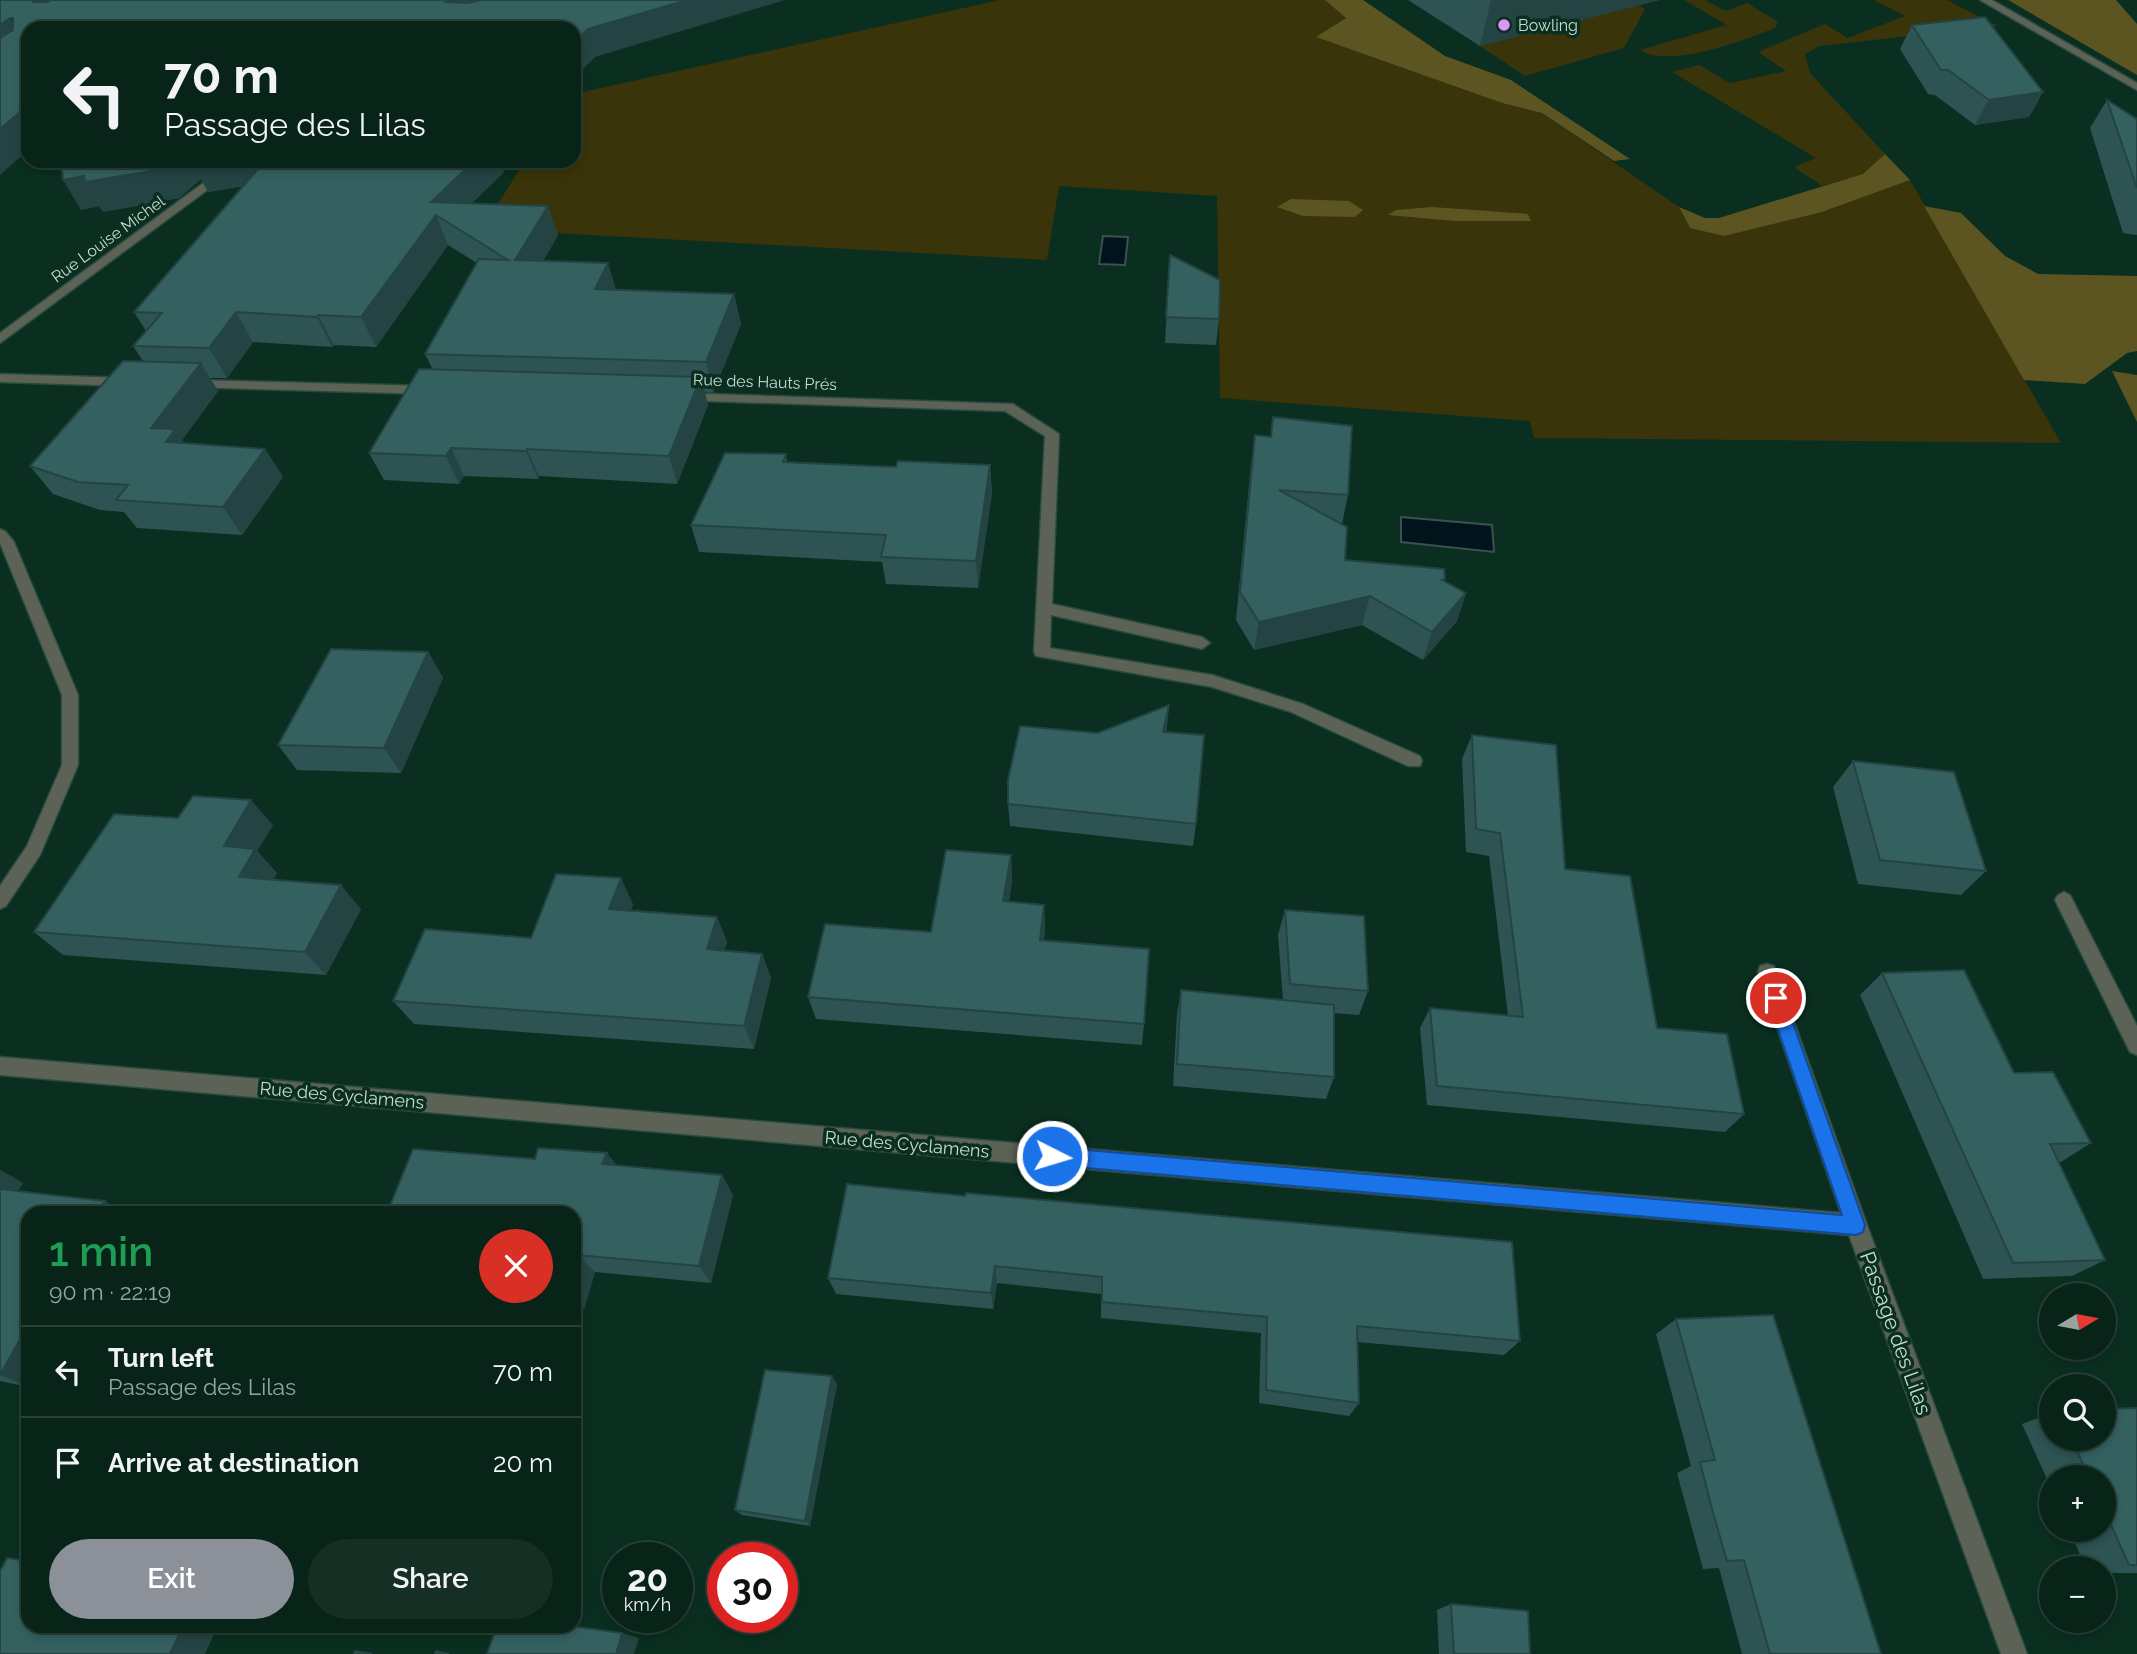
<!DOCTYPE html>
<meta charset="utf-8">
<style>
body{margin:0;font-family:Raleway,sans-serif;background:#162f25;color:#f1f3f6;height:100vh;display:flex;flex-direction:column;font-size:26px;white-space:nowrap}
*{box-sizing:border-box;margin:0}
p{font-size:23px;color:#98a4a2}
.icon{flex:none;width:38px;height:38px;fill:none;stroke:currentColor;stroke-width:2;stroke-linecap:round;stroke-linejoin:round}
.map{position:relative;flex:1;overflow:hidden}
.details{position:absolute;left:21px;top:1206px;width:560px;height:427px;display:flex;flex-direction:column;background:#082318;border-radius:21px;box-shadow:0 4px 10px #0003,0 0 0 2px #294037}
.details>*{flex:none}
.banner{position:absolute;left:21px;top:21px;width:560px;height:147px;border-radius:21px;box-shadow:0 4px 10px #0003,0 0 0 2px #294037;background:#082318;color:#f1f3f6;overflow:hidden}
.needle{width:46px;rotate:80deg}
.buttons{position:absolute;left:2039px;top:1283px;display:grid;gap:14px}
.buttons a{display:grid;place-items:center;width:77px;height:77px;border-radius:50%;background:#082318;box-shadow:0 4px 10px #0003,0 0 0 2px #294037;font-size:35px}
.speed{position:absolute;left:602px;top:1542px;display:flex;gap:14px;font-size:35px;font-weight:700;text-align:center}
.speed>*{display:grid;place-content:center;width:91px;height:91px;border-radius:50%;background:#082318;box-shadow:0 4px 10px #0003,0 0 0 2px #294037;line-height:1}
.speed small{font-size:18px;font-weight:400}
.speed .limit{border:10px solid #d22;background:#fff;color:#111}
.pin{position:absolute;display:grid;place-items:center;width:60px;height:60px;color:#fff;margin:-30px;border:4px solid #fff;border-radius:50%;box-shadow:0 2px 7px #0007}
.me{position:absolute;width:77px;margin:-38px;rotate:95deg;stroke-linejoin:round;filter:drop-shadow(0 0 5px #0008)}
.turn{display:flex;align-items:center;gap:24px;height:147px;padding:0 28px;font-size:32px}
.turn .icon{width:91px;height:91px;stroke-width:2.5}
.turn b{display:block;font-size:49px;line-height:60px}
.round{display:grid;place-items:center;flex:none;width:74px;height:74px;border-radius:37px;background:#162f25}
.headline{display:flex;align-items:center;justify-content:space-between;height:119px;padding:0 28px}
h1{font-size:42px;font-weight:600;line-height:52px;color:#1e9e55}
.cta{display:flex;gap:14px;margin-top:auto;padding:14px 28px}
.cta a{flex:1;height:80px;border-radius:42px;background:#8c9099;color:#fff;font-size:28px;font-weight:600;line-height:80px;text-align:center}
.cta a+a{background:#162f25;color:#f1f3f6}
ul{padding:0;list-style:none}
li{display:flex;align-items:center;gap:21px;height:91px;padding:0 28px;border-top:2px solid #294037}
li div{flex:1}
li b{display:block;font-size:26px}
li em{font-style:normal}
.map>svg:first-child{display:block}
.green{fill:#3a340a}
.forest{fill:#5d5521}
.water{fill:#02141b;stroke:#3d5051;stroke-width:2}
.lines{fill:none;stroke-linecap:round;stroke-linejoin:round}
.minor-casing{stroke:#284b3c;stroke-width:3}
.minor{fill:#5c6356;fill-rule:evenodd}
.wall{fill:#2d5353}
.shaded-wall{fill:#244443}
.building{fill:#346160;stroke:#244443;stroke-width:2}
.route{fill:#1a73e8;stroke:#114b97;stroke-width:2}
.poi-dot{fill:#de98f3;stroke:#0a2f20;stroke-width:2.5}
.labels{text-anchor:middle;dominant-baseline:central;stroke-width:7;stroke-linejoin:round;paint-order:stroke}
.far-poi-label{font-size:16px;fill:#c7dbd0;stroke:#0a2f20;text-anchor:start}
.far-street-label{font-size:16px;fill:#c7dbd0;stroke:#0a2f20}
.street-label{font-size:18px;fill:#c7dbd0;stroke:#0a2f20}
.near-street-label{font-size:21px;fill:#c7dbd0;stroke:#0a2f20}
</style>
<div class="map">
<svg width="2137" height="1654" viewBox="0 0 2137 1654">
<rect width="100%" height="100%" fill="#0a2f20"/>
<g class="green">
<polygon points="1000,0 1325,0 1347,18 1317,37 1502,103 1542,113 1679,207 1690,228 1822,212 1910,180 2061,443 1534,438 1530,421 1220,398 1217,196 1059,186 1047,260 501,230 494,210 525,161 574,161 574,94"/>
<path d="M1684,0h21l21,11 21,-8 31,19 -3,6c-29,12 -107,41 -135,22l87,-25z"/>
<polygon points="1873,0 1947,0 1998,26 1820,46 1805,54 1810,73 1885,154 1864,174 1822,186 1794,167 1816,158 1672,72 1699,65 1730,83 1786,71 1758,52 1825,24 1848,38 1905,16"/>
<polygon points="1639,5 1645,9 1624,48 1525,76 1480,46"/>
</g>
<g class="forest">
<polygon points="1325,0 1363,0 1445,56 1511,80 1630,159 1614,161 1542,113 1502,103 1316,37 1346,18"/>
<polygon points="2008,0 2116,0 2137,24 2137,75"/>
<polygon points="1885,154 1910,180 1822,212 1724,236 1690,228 1679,207 1705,218 1719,218 1863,174"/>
<polygon points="1291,199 1349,201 1363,210 1355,217 1303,216 1277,207"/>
<polygon points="1924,206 1961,213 2005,256 2038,274 2137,276 2137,351 2127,353 2085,384 2024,380"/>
<polygon points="1432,207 1528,214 1531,221 1455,221 1388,215 1396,210"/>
<polygon points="2112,371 2137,375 2137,422"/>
</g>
<g class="water">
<polygon points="1103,236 1128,237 1125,265 1099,264"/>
<polygon points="1401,517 1492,525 1494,552 1401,542"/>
</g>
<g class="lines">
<defs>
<g id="minor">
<polygon points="1980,0 1992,0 2137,83 2137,90"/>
<polygon points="226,161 237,161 214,185 0,343 0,333 206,181"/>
<polygon points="0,374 129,378 136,382 129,386 0,382"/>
<polygon points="192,380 430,386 437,390 430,394 187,387 185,384"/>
<polygon points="682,393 1013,404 1059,434 1052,604 1202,637 1210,643 1202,649 1051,615 1050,648 1212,675 1303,704 1420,756 1422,761 1420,766 1408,766 1291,712 1212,687 1036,656 1034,652 1045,436 1005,411 677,400 675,397"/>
<polygon points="0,529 5,531 14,542 78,695 78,765 40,855 6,906 0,909 0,886 27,846 62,765 62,695 0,543"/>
<polygon points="2064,892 2070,895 2137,1026 2137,1055 2130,1052 2055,900 2058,895"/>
<polygon points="1767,964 1774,966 1776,972 1867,1225 2027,1654 2001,1654 1849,1235 0,1075 0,1057 1841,1213 1758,972 1760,966"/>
</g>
</defs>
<use href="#minor" class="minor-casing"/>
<use href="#minor" class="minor"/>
</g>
<g class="wall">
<polygon points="1408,0 1659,0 1480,46"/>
<polygon points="1912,25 2043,92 2029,117 1975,125 1935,95 1928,94 1900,49"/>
<polygon points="2107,100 2137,119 2137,235 2123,233 2090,128"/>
<polygon points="61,161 504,172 472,203 558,235 543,261 617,290 734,294 741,324 713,393 705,392 708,405 677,484 539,476 538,479 464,476 459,484 384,480 369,453 433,370 425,354 477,263 448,245 376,347 334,345 332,347 253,342 227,378 210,378 218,391 182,440 184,443 265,449 283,477 242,535 137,528 124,512 100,510 53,494 30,466 143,361 133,346 146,331 134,312 243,186 208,192 201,179 179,198 103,212 99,206 81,210"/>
<polygon points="1170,255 1219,319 1216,345 1165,343"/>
<polygon points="1255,435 1348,495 1342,524 1341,524 1345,560 1445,579 1444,581 1466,593 1457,621 1423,660 1362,625 1254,650 1236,620 1251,464"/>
<polygon points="786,454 787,462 896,467 990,465 992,493 978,588 886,584 882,562 699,552 691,525"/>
<polygon points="428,652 443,678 401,773 297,770 278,745"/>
<polygon points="1169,705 1166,732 1196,824 1193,846 1010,826 1008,804 1098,733"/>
<polygon points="1472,735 1565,869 1657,1028 1744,1114 1725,1132 1427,1105 1420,1028 1430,1008 1508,1016 1489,856 1466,852 1462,759"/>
<polygon points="1853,761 1986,871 1961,895 1858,884 1833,787"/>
<polygon points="273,825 257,851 277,873 273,879 361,909 326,975 63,955 34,932"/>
<polygon points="1011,855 1012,880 1009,902 1044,905 1045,929 1044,940 1144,1024 1142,1045 816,1019 808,997 931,932"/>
<polygon points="633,904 631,910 717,917 727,942 724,950 762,954 771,978 754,1049 414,1024 393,1001 531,938"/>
<polygon points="1285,910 1368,991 1359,1015 1334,1013 1334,1077 1326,1099 1173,1086 1177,1014 1181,990 1283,1000 1278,935"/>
<polygon points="1882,973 2014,1073 2091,1143 2061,1162 2059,1162 2105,1260 2072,1276 1983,1279 1860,995"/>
<polygon points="617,1166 733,1195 711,1283 595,1272 584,1309 574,1308 574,1213"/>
<polygon points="0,1170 23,1183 18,1191 28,1213 28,1387 0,1381"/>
<polygon points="847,1184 1520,1341 1504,1355 1357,1342 1359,1403 1349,1416 1259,1403 1261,1333 1101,1318 1101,1294 997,1283 993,1309 836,1294 828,1278"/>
<polygon points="1676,1319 1881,1654 1742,1654 1719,1568 1703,1569 1677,1473 1691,1466 1656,1334"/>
<polygon points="837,1384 810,1526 742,1515 735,1510"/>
<polygon points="2137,1408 2137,1573 2104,1573 2104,1568 2086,1568 2069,1530 2104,1530 2104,1477 2051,1477 2051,1488 2022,1424 2051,1413 2051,1438 2104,1438"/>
<polygon points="1451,1604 1530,1654 1439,1654 1437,1610"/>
</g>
<g class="shaded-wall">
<polygon points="33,0 80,0 49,26 33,2"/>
<polygon points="446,0 579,0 456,25 445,2"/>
<polygon points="687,0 785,0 595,57 574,78 574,42 588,29"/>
<polygon points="1491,0 1659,0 1480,46"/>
<polygon points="10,18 26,46 0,65 0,25"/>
<polygon points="2043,92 2029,117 1975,125 1989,100"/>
<polygon points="28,105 28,150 0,175 0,129"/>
<polygon points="172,161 282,161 290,178 208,192 201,179 179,198 103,212 99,206 81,210 63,180"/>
<polygon points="474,161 500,161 504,172 450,224 431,202"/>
<polygon points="548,206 558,235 526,290 515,260"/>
<polygon points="436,215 448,245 376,347 361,317"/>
<polygon points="608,263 617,293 595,289"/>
<polygon points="734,294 741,324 713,393 706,362"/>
<polygon points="236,312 253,342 227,378 209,348"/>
<polygon points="318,315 334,345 332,347 317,317"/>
<polygon points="201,363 218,391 182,440 194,458 185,470 151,428"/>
<polygon points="701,377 708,405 677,484 669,456"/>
<polygon points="451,448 464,476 459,484 446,456"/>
<polygon points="265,449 283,477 242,535 223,507"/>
<polygon points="527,449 539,476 538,479 526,451"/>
<polygon points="990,465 992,493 978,588 976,561"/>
<polygon points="1466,593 1457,621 1423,660 1432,632"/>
<polygon points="1370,596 1362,625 1254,650 1259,622"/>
<polygon points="428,652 443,678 401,773 384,748"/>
<polygon points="1169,705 1167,728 1161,754 1163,732"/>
<polygon points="251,800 273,825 257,851 277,873 262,901 239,877 224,846"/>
<polygon points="1011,855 1012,880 1005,925 1003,901"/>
<polygon points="621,878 633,904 622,934 609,909"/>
<polygon points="341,885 361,909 326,975 305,952"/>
<polygon points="1044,905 1045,929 1041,963 1040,940"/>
<polygon points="717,917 727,942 717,973 707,949"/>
<polygon points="762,954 771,978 754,1049 744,1026"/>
<polygon points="607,1153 622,1172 602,1164"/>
<polygon points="0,1170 23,1183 9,1205 0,1200"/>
<polygon points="722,1175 733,1195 711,1283 699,1266"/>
<polygon points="105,1201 125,1213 97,1213"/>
<polygon points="578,1255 595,1272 584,1309 574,1300 574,1269"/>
<polygon points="995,1266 997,1283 993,1309 991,1293"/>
<polygon points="19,1341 28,1345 28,1386 0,1375"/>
<polygon points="832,1376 837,1384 810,1526 805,1521"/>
<polygon points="183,1626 218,1626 205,1654 170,1654"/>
<polygon points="622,1633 639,1638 634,1654 616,1654"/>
</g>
<g class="building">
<polygon points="0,0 33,0 33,2 48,2 51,0 446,0 445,2 468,3 482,0 687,0 588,29 574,42 574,28 28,28 28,105 0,129 0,38 13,30 13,18 10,18 0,25"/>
<polygon points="1985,17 2043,92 1989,100 1948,70 1941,70 1912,25"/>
<polygon points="2107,100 2137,119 2137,188"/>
<polygon points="61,161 172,161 162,169 85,182 84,176 63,180"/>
<polygon points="265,161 474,161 431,202 548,206 515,260 608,263 595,289 734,294 706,362 425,354 479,259 508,260 436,215 361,317 318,315 317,317 236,312 209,348 133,346 162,313 134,312"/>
<polygon points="1170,255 1220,280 1219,319 1166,317"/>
<polygon points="123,361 201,363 151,428 175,429 166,442 265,449 223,507 116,500 128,485 78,482 30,466"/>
<polygon points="419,369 701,377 669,456 527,449 526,451 451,448 446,456 369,453"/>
<polygon points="1273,417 1352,426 1348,495 1279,490 1347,527 1345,560 1444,569 1445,579 1442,580 1466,593 1432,632 1370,596 1259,622 1240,592 1255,435 1271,437"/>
<polygon points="725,453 786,454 783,462 896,467 898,461 990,465 976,561 881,557 886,535 691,525"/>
<polygon points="331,649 428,652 384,748 278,745"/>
<polygon points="1169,705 1163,732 1204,735 1196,824 1008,804 1008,780 1020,726 1098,733"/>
<polygon points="1472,735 1556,745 1565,869 1630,876 1657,1028 1727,1034 1744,1114 1437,1086 1430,1008 1523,1017 1500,833 1476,829"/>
<polygon points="1853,761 1954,772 1986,871 1880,860"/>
<polygon points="193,796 251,800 224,846 255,849 239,877 341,885 305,952 34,932 114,814 178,818"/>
<polygon points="946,850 1011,855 1003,901 1044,905 1040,940 1149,949 1144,1024 808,997 825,924 931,932"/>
<polygon points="556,874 621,878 609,909 717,917 707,949 762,954 744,1026 393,1001 425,929 531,938"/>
<polygon points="1285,910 1364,916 1368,991 1290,984"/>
<polygon points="1964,970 2014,1073 2053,1072 2091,1143 2050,1144 2105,1260 2013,1263 1882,973"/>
<polygon points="1181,990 1334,1005 1334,1077 1177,1064"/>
<polygon points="538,1148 607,1153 602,1164 722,1175 699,1266 578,1255 574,1269 574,1213 387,1213 413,1149 535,1159"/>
<polygon points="847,1184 965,1196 966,1193 1512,1242 1520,1341 1357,1326 1359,1403 1266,1390 1267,1317 1102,1302 1102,1277 995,1266 991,1293 828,1278"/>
<polygon points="0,1189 105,1201 97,1213 28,1213 28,1343 19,1341 0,1375"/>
<polygon points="1773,1315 1881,1654 1770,1654 1744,1560 1727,1561 1712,1509 1700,1462 1715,1460 1676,1319"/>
<polygon points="765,1370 832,1376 805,1521 735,1510"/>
<polygon points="2137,1408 2137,1565 2129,1565 2104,1509 2104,1477 2089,1477 2071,1438 2104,1438 2104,1409"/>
<polygon points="7,1558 28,1561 28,1626 183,1626 170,1654 171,1654 0,1654 0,1571"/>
<polygon points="1451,1604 1528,1611 1530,1654 1454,1654"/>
<polygon points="497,1626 570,1626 622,1633 616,1654 487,1654"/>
<polygon points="355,1651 372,1654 354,1654"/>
<polygon points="436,1651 449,1654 435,1654"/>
</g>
<polygon class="route" points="1776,990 1782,992 1784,998 1865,1225 1863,1232 1856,1235 1052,1165 1046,1163 1043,1156 1046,1150 1052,1147 1842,1215 1767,998 1770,992"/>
<circle class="poi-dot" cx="1504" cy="25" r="7"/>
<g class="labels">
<g class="far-poi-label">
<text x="1518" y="25">Bowling</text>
</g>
<g class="far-street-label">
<text transform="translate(108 239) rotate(-36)">Rue Louise Michel</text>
<text transform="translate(765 382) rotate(2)">Rue des Hauts Prés</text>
</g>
<g class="street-label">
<text transform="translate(342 1095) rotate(5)">Rue des Cyclamens</text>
<text transform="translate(907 1144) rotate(5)">Rue des Cyclamens</text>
</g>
<g class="near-street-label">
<text transform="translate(1896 1333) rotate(70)">Passage des Lilas</text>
</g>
</g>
</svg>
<div class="buttons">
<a><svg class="needle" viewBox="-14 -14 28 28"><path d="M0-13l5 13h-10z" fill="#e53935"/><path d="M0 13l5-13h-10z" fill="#98a4a2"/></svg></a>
<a><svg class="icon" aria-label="search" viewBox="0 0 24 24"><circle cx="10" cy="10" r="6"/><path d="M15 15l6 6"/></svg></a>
<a>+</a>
<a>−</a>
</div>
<div class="speed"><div>20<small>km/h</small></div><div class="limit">30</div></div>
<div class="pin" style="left:1776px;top:998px;background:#d93025"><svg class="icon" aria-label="arrive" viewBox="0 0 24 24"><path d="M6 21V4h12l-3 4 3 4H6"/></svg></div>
<svg class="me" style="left:1052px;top:1156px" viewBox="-20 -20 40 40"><circle r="17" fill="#1a73e8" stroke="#fff" stroke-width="3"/><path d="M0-11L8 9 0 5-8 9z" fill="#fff"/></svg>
<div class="banner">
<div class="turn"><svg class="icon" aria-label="left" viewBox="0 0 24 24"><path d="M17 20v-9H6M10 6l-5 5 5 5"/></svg><div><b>70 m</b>Passage des Lilas</div></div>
</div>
<section class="details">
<div class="headline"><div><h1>1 min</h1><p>90 m · 22:19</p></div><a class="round" style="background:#d93025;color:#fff"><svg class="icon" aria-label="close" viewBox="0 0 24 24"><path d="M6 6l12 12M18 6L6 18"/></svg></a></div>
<ul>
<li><svg class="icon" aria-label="left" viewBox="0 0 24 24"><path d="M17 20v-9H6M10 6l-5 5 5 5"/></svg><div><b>Turn left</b><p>Passage des Lilas</p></div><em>70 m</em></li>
<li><svg class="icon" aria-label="arrive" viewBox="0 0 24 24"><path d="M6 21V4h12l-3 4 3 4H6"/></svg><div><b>Arrive at destination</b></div><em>20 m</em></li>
</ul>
<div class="cta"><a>Exit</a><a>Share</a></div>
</section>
</div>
